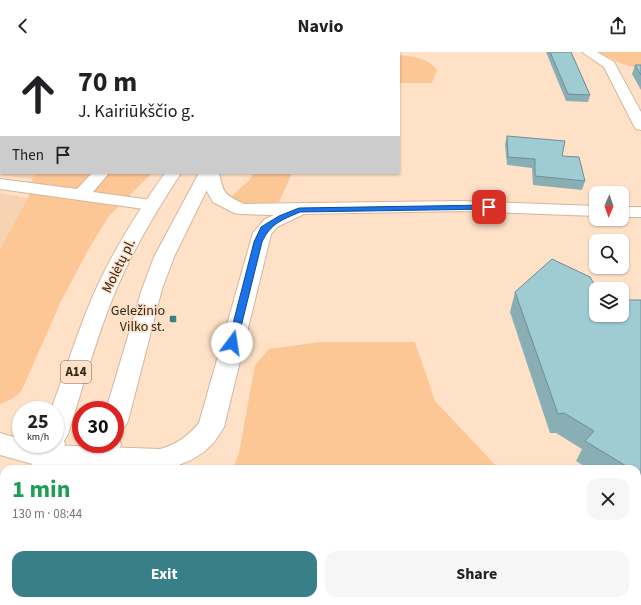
<!DOCTYPE html>
<meta charset="utf-8">
<style>
body{margin:0;font-family:"Source Sans 3",sans-serif;background:#f6f6f6;color:#202124;height:100vh;display:flex;flex-direction:column;font-size:15px;white-space:nowrap}
*{box-sizing:border-box;margin:0}
p{font-size:13px;color:#757577}
.icon{flex:none;width:22px;height:22px;fill:none;stroke:currentColor;stroke-width:2;stroke-linecap:round;stroke-linejoin:round}
.map{position:relative;flex:1;overflow:hidden}
.side{position:absolute;left:0px;top:413px;width:641px;height:140px;display:flex;flex-direction:column;background:#fff;border-radius:12px 12px 0 0;box-shadow:0 1px 3px #0004}
.side>*{flex:none}
.top-card{position:absolute;left:0px;top:0px;width:400px;height:122px;box-shadow:0 1px 3px #0004;background:#fff;color:#202124;overflow:hidden}
.needle{width:26px;rotate:182deg}
.tools{position:absolute;left:589px;top:134px;display:grid;gap:8px}
.tools a{display:grid;place-items:center;width:40px;height:40px;border-radius:8px;background:#fff;box-shadow:0 1px 3px #0004;font-size:20px}
.speed{position:absolute;left:12px;top:349px;display:flex;gap:8px;font-size:20px;font-weight:700;text-align:center}
.speed>*{display:grid;place-content:center;width:52px;height:52px;border-radius:50%;background:#fff;box-shadow:0 1px 3px #0004;line-height:1}
.speed small{font-size:10px;font-weight:400}
.speed .limit{border:6px solid #d22;background:#fff;color:#111}
.pin{position:absolute;display:grid;place-items:center;width:34px;height:34px;color:#fff;margin:-17px;border-radius:8px;box-shadow:0 2px 6px #0006}
.me{position:absolute;width:44px;margin:-22px;rotate:14deg;stroke-linejoin:round;filter:drop-shadow(0 0 3px #0008)}
.turn{display:flex;align-items:center;gap:14px;height:84px;padding:0 12px;font-size:18px}
.turn .icon{width:52px;height:52px;stroke-width:2.5}
.turn b{display:block;font-size:28px;line-height:34px}
.then{display:flex;align-items:center;height:38px;padding:0 12px;background:#0003;gap:8px;font-size:15px}
.round{display:grid;place-items:center;flex:none;width:42px;height:42px;border-radius:12px;background:#f6f6f6}
.head{display:flex;align-items:center;justify-content:space-between;height:68px;padding:0 12px}
h1{font-size:24px;font-weight:700;line-height:30px;color:#1e9e55}
.button{display:flex;gap:8px;margin-top:auto;padding:8px 12px}
.button a{flex:1;height:46px;border-radius:12px;background:#397f8a;color:#fff;font-size:16px;font-weight:700;line-height:46px;text-align:center}
.button a+a{background:#f6f6f6;color:#202124}
header{display:flex;justify-content:space-between;align-items:center;height:52px;padding:0 12px;background:#fff;font-size:18px;font-weight:700}
.map>svg:first-child{display:block}
.built{fill:#f7d3b4}
.green{fill:#fdc695}
.lines{fill:none;stroke-linecap:round;stroke-linejoin:round}
.minor-casing{stroke:#d3b79d;stroke-width:2}
.trunk-casing{stroke:#d3b79d;stroke-width:2}
.minor{fill:#fff;fill-rule:evenodd}
.trunk{fill:#fff;fill-rule:evenodd}
.wall{fill:#89afb5}
.shaded-wall{fill:#6f8e94}
.building{fill:#9fcbd3;stroke:#6f8e94}
.route{fill:#1a73e8;stroke:#114b97}
.poi-dot{fill:#397f8a;stroke:#ffe1c7;stroke-width:1.5}
.labels{text-anchor:middle;dominant-baseline:central;stroke-width:3;stroke-linejoin:round;paint-order:stroke}
.shield{fill:#ffe1c7;stroke:#705f50;stroke-width:1}
.shield-label{font-size:13px;font-weight:bold;fill:#32271d}
.street-label{font-size:14px;fill:#32271d;stroke:#ffe1c7}
.poi-label{font-size:14px;fill:#32271d;stroke:#ffe1c7;text-anchor:end}
</style>
<header><svg class="icon" aria-label="back" viewBox="0 0 24 24"><path d="M15 5l-7 7 7 7"/></svg>Navio<svg class="icon" aria-label="share" viewBox="0 0 24 24"><path d="M12 15V3M7 8l5-5 5 5M5 13v7h14v-7"/></svg></header>
<div class="map">
<svg width="641" height="553" viewBox="0 0 641 553">
<rect width="100%" height="100%" fill="#ffe1c7"/>
<g class="built">
<polygon points="0,0 90,0 1,1 1,121 36,121 32,127 0,123"/>
<polygon points="0,141 28,146 0,197"/>
</g>
<g class="green">
<polygon points="90,0 277,0 90,1"/>
<polygon points="598,0 641,0 641,17 622,12"/>
<path d="M399,3c15,2 28,2 38,15l-5,13h-33z"/>
<polygon points="36,121 152,121 109,164 91,193 62,247 21,340 12,347 0,352 0,197 28,146 32,127"/>
<path d="M254,121h38l-13,29c-14,1 -36,6 -47,-6l18,-17z"/>
<polygon points="320,290 415,290 435,349 499,417 233,417 239,401 255,313 269,297"/>
<polygon points="637,487 641,487 641,553 185,553 186,549 637,549"/>
</g>
<g class="lines">
<defs>
<g id="minor">
<rect x="185" y="0" width="12" height="1"/>
<polygon points="582,0 597,0 614,10 641,60 641,78 636,77 634,74 604,15"/>
<polygon points="92,121 109,121 93,140 151,148 157,149 160,153 157,157 151,158 0,137 0,127 77,137"/>
<path d="M203,121h16c5,22 5,21 25,31l216,-3 136,5v10l-136,-5 -156,3 -27,13 -6,7 -47,193 -9,14 -11,11 -13,8 -22,9 -122,-1 -47,-13v-22l21,6v5l139,5c16,-4 29,-14 39,-26l54,-190 12,-14 9,-4 -34,-1 -6,-1 -21,-11 -8,-14z"/>
<rect x="622" y="155" width="19" height="10"/>
</g>
<g id="trunk">
<path d="M165,121h16c-28,43 -55,88 -73,137 -15,40 -27,83 -40,124l-4,7 1,3 -9,25h-26l9,-25h16v-34h-4c12,-33 23,-67 36,-100 19,-48 48,-95 78,-137z"/>
<polygon points="199,121 215,121 174,205 162,237 128,369 124,376 115,379 115,358 106,358 142,237 154,205"/>
<polygon points="115,384 117,384 121,392 114,417 88,417 95,392 115,392"/>
<polygon points="4,511 4,549 11,549 0,553 0,513"/>
<polygon points="48,549 80,549 78,553 46,553"/>
</g>
</defs>
<use href="#minor" class="minor-casing"/>
<use href="#trunk" class="trunk-casing"/>
<use href="#minor" class="minor"/>
<use href="#trunk" class="trunk"/>
</g>
<g class="wall">
<polygon points="546,0 571,0 590,43 588,50 566,49"/>
<polygon points="635,13 641,13 641,38 632,22"/>
<polygon points="507,84 562,104 585,129 582,138 533,133 532,116 507,113 505,92"/>
<polygon points="515,240 596,263 641,248 641,444 638,448 637,447 637,417 589,417 576,409 582,397 556,381 550,381 510,260"/>
</g>
<polygon class="shaded-wall" points="1,14 1,37 0,38 0,16"/>
<g class="building">
<polygon points="550,0 571,0 590,43 568,42"/>
<polygon points="635,13 641,13 641,23"/>
<polygon points="507,84 565,89 562,104 579,105 585,129 535,124 535,107 508,105"/>
<polygon points="552,207 590,225 597,237 596,237 596,263 622,263 622,248 641,248 641,423 637,420 637,417 631,417 585,389 594,379 564,361 558,362 515,240"/>
</g>
<path class="route" d="M489,153l3,2 -1,2 -191,3c-18,8 -29,11 -38,30l-25,101 -5,4 -4,-4 26,-101 7,-15 18,-11 20,-8z"/>
<rect class="poi-dot" x="169" y="263" width="8" height="8" rx="2"/>
<g class="labels">
<rect class="shield" x="61" y="309" width="30" height="22" rx="3"/>
<g class="shield-label">
<text x="76" y="320">A14</text>
</g>
<g class="street-label">
<text transform="translate(119 214) rotate(-64)">Molėtų pl.</text>
</g>
<g class="poi-label">
<text x="165" y="259">Geležinio<tspan x="165" dy="16">Vilko st.</tspan></text>
</g>
</g>
</svg>
<div class="tools">
<a><svg class="needle" viewBox="-14 -14 28 28"><path d="M0-13l5 13h-10z" fill="#e53935"/><path d="M0 13l5-13h-10z" fill="#757577"/></svg></a>
<a><svg class="icon" aria-label="search" viewBox="0 0 24 24"><circle cx="10" cy="10" r="6"/><path d="M15 15l6 6"/></svg></a>
<a><svg class="icon" aria-label="layers" viewBox="0 0 24 24"><path d="M12 4l9 5-9 5-9-5zM3 14l9 5 9-5"/></svg></a>
</div>
<div class="speed"><div>25<small>km/h</small></div><div class="limit">30</div></div>
<div class="pin" style="left:489px;top:155px;background:#d93025"><svg class="icon" aria-label="arrive" viewBox="0 0 24 24"><path d="M6 21V4h12l-3 4 3 4H6"/></svg></div>
<svg class="me" style="left:232px;top:291px" viewBox="-20 -20 40 40"><circle r="19" fill="#fff"/><path d="M0-13L10 11 0 6-10 11z" fill="#1a73e8"/></svg>
<div class="top-card">
<div class="turn"><svg class="icon" aria-label="ahead" viewBox="0 0 24 24"><path d="M12 20V5M6 11l6-6 6 6"/></svg><div><b>70 m</b>J. Kairiūkščio g.</div></div>
<div class="then">Then<svg class="icon" aria-label="arrive" viewBox="0 0 24 24"><path d="M6 21V4h12l-3 4 3 4H6"/></svg></div>
</div>
<section class="side">
<div class="head"><div><h1>1 min</h1><p>130 m · 08:44</p></div><a class="round"><svg class="icon" aria-label="close" viewBox="0 0 24 24"><path d="M6 6l12 12M18 6L6 18"/></svg></a></div>
<div class="button"><a>Exit</a><a>Share</a></div>
</section>
</div>
